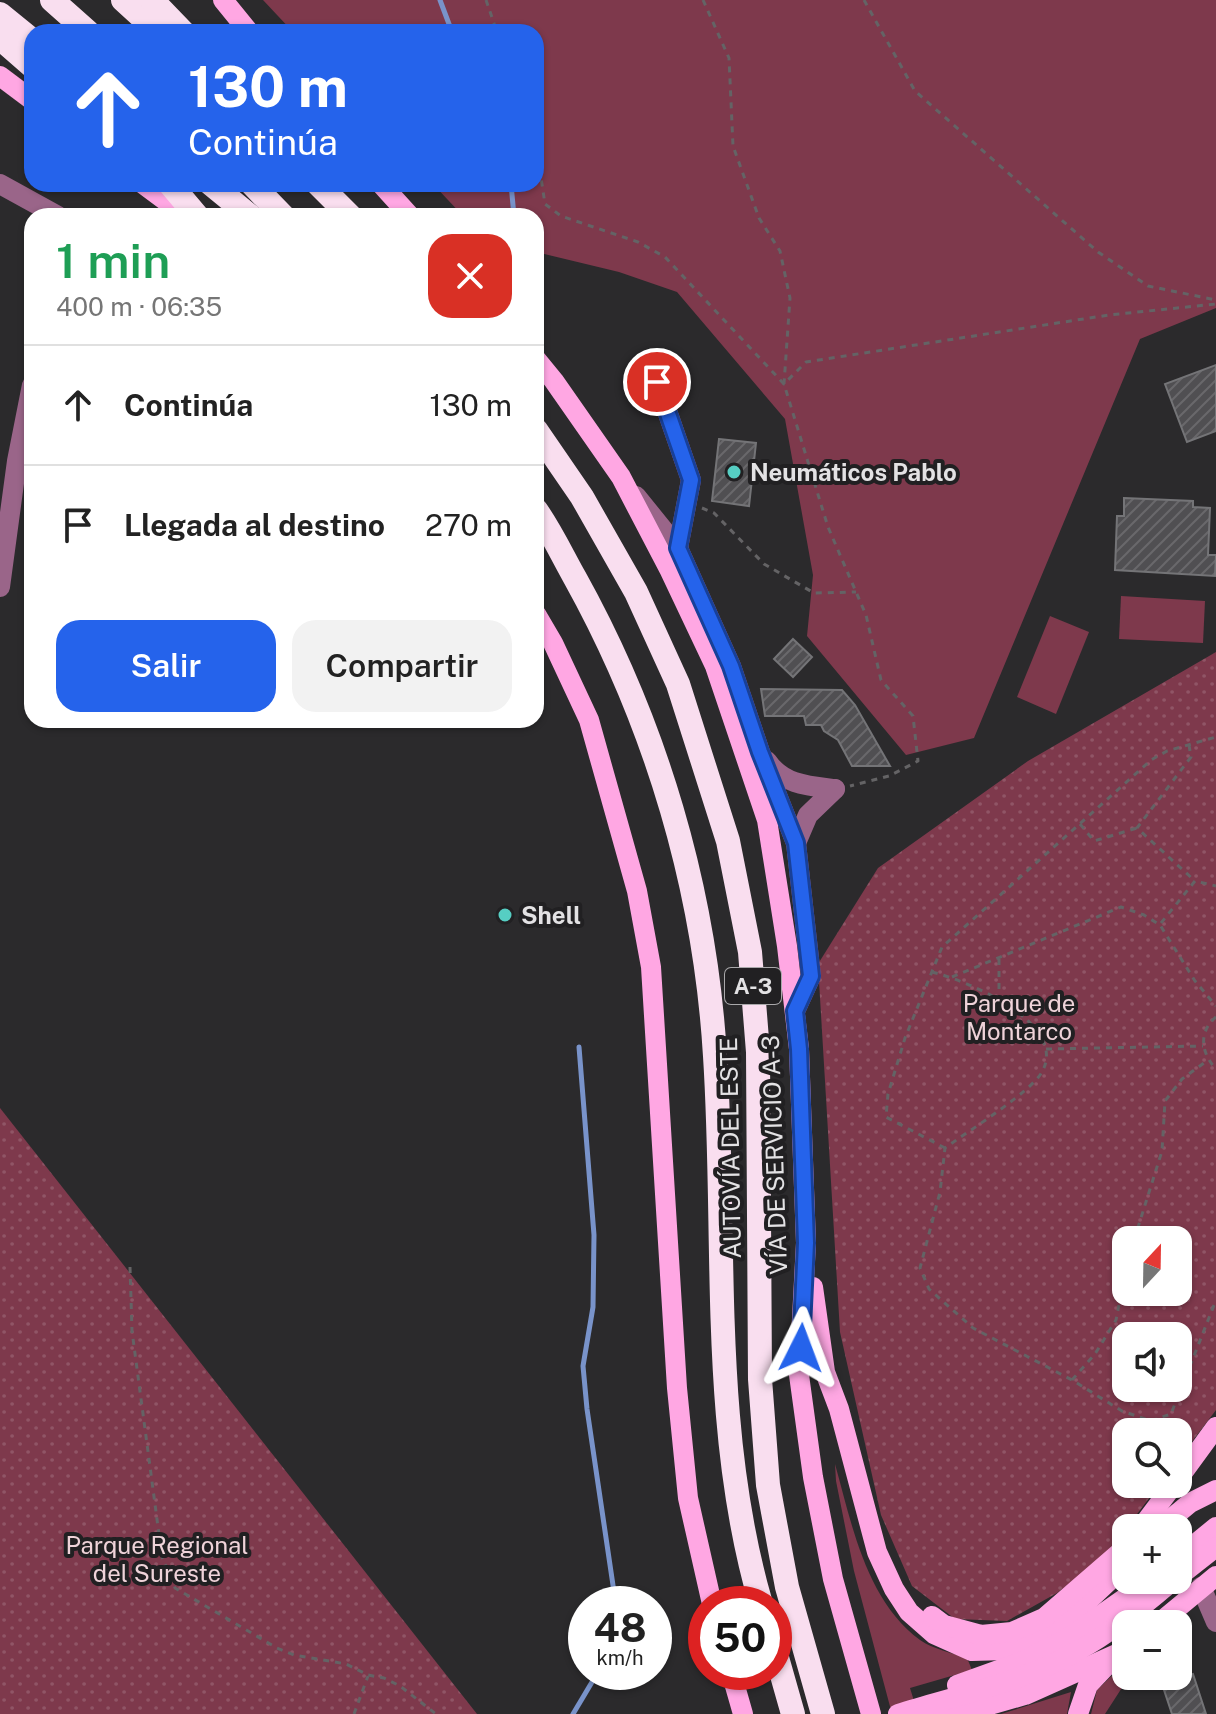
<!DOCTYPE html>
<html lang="es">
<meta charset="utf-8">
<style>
body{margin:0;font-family:"Public Sans",sans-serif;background:#f2f2f2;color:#222;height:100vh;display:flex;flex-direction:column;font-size:30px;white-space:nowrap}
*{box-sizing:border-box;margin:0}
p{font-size:26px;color:#767676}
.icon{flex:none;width:44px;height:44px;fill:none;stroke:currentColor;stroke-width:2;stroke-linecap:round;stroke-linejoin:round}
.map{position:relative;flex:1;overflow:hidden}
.panel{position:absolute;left:24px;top:208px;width:520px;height:520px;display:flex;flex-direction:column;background:#fff;border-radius:24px;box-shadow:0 2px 6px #0004}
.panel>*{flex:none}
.banner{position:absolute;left:24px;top:24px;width:520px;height:168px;border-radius:24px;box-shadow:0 2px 6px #0004;background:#2563eb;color:#fff;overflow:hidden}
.needle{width:52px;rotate:22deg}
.buttons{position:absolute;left:1112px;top:1226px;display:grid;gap:16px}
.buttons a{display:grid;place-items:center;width:80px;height:80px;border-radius:16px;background:#fff;box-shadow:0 2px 6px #0004;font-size:40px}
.speed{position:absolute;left:568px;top:1586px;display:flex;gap:16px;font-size:40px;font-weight:700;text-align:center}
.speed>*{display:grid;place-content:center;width:104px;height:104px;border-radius:50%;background:#fff;box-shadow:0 2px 6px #0004;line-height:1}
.speed small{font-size:20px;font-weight:400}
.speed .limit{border:12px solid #d22;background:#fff;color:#111}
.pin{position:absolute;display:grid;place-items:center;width:68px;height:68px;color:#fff;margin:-34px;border:4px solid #fff;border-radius:50%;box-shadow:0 2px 8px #0007}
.me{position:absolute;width:88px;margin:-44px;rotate:3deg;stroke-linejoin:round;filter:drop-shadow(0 0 6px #0008)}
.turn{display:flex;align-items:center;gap:28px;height:168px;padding:0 32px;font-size:36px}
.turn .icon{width:104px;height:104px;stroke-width:2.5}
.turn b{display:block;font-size:56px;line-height:68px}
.round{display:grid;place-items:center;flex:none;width:84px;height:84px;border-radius:24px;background:#f2f2f2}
.headline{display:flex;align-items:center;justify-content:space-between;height:136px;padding:0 32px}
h1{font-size:48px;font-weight:600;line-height:60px;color:#1e9e55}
.button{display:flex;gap:16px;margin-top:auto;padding:16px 32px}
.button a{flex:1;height:92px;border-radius:24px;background:#2563eb;color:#fff;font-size:32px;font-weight:600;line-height:92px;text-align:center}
.button a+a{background:#f2f2f2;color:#222}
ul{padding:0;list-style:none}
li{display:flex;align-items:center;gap:24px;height:120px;padding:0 32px;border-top:2px solid #e0e0e0}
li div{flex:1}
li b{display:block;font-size:30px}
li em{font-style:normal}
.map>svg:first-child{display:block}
.grass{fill:#7e394c}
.park{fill:url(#park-dots);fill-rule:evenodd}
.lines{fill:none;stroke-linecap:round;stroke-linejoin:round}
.stream{stroke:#7993ca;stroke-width:5}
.building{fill:url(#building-hatch);stroke:#747477;stroke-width:2}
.path{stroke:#646365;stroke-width:3;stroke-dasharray:6 6;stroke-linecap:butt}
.minor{stroke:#9a6589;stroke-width:20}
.major{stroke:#ffa7e3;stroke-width:20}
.highway{stroke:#f9deef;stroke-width:24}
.route-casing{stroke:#184099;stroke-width:20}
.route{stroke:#2563eb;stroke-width:14}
.poi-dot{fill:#56cec3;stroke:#212022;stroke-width:3}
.labels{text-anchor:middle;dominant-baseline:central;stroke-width:8;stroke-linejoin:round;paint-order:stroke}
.shield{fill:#212022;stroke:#a9a8aa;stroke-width:2}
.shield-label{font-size:22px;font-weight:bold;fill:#e3e2e4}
.poi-label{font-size:24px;font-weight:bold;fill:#e3e2e4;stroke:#212022;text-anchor:start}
.park-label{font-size:24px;fill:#efd3d9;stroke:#212022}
.street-label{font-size:24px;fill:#e3e2e4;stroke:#212022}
</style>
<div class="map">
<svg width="1216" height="1714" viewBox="0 0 1216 1714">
<defs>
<pattern id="park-dots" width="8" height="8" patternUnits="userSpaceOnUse" patternTransform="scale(2)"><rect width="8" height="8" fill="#7e394c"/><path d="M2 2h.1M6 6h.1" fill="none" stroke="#905566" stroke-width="1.8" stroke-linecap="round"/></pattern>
<pattern id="building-hatch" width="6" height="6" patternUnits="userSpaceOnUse" patternTransform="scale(2)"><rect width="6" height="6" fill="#504f52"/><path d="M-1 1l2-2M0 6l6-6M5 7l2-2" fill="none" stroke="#69686b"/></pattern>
</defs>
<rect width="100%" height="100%" fill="#2b2a2c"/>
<g class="grass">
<polygon points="263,0 1216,0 1216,308 1140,339 974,738 906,755 807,636 813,575 785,419 677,292 619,272 536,252 536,216 463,216 433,184 536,184 536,32 293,32"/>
<polygon points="1121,596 1205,601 1203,643 1119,639"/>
<polygon points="1050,616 1089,632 1056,714 1017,697"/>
<path d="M835,1464c17,61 31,136 85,176 13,9 32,13 47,18l5,12 -62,18 8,26h-26l-38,-143 -18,-90z"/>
<polygon points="1126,1662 1126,1676 1133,1676 1125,1683 1105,1714 1091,1714 1097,1690"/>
<polygon points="1071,1692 1067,1714 1001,1714"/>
</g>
<g class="park">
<path d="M1216,652v758l-38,50v-28h-52v52h34l-55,72 -48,37 -50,28 -52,-2 -43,-33 -31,-71 -41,-183 -22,-368 60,-96 150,-107zM1126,1240h52v52h-52zM1126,1336h52v52h-52z"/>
<polygon points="0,1108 477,1714 0,1714"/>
</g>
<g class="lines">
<g class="stream">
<polyline points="440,0 452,32"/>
<polyline points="511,184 514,216"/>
<polyline points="579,1047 594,1235 593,1307 583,1366 587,1409 614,1592 612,1604"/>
<polyline points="573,1714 598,1672"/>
</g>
</g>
<g class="building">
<polygon points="1216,365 1216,431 1187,442 1165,384"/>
<polygon points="719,439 756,443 749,506 712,501"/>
<polygon points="1124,498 1193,501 1193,507 1210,508 1208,555 1216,555 1215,576 1115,570 1117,516 1124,516"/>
<polygon points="793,639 812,657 793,677 774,659"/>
<polygon points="761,689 842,690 855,705 890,766 852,766 838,740 824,731 821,725 806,725 804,716 765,716"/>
<polygon points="1193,1674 1206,1714 1172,1714 1162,1684"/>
</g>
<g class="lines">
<g class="path">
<polyline points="486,0 497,32"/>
<polyline points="703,0 729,58 733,146 759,218 780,251 790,298 784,384 828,527 866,615 881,680 913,716 918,761 889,776 850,786"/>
<polyline points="864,0 915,91 1098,252 1148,286 1216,300"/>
<polyline points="536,145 545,204 561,216 638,242 665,257 784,384 806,362 1109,315 1216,304"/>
<polyline points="702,508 714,513 764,564 814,593 856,592"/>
<polyline points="1189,745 1191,757 1137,828 1195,881"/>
<polyline points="1080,824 1094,841 1137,828"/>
<polyline points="1161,923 1195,881 1216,886"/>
<path d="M932,972c34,8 137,51 110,100 -11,20 -75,60 -97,76l-5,44 -20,76 9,21 44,39 99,52 50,31 29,10 20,-7 45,-114"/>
<polyline points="952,977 1121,907 1144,915 1160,925 1195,981 1216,1006"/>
<polyline points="999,1001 999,957"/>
<path d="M1216,1017c-18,15 -15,36 0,52"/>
<polyline points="1046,1049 1203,1046"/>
<polyline points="945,1148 886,1117 888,1094 905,1038 942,947 1151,760 1167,751 1216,737"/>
<polyline points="1134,1240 1162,1151 1165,1101 1182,1079 1208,1060"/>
<polyline points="130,1267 132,1331 162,1557 175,1588 277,1648 294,1655 346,1664 368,1675 384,1678 400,1686 436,1714"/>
<polyline points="1072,1380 1095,1354 1116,1320 1126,1269"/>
<polyline points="354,1714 368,1676"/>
</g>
<g class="minor">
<polyline points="0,184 58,216"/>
<polyline points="657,382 691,480 678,548"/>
<polyline points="636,496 678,548 731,666 760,752 796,843 811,976 795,1011"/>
<polyline points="0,587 17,461 32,385"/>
<path d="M767,761c16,24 42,25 68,28"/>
<polyline points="796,843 808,815 835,789"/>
<polyline points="1201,1587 1216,1622"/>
</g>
<g class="major">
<polyline points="223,0 249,32"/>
<polyline points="0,76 32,100"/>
<polyline points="143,184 186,216"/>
<polyline points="381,184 410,216"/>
<polyline points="536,359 554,381 621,477 670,571 715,666 767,820 787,946 799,1049 806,1243 799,1375 813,1477 833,1579 871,1714"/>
<polyline points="536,614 553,643 589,720 637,891 651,967 677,1388 688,1498 712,1604"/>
<polyline points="813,1287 825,1372 839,1409 877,1552 894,1589 909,1612 934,1634 972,1651 1006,1650 1037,1641 1074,1614 1126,1565"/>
<polyline points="1178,1479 1216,1427"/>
<polyline points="1141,1528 1174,1484"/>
<polyline points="1160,1528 1190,1503 1216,1490"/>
<polyline points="1178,1558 1216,1527"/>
<polyline points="1178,1577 1216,1547"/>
<polyline points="932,1616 944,1625 981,1635 1012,1632 1044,1618 1126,1547"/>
<polyline points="1158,1624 1216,1576"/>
<polyline points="731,1672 743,1714"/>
<polyline points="957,1685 1021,1662 1068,1638 1151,1580"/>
<polyline points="928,1712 972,1710 1025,1695 1119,1653"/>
<path d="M898,1714c61,-19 126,-32 181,-64 35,-19 64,-45 95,-70"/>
<polyline points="1078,1714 1088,1685 1108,1664"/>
</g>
<g class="highway">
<polyline points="52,0 88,32"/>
<polyline points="123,0 158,32"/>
<polyline points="152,0 183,32"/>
<polyline points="0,14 32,40"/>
<polyline points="0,38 32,66"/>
<polyline points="170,184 197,216"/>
<polyline points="211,184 250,216"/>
<polyline points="252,184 283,216"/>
<polyline points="318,184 350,216"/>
<polyline points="536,430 582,497 636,592 678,684 728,841 750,952 758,1052 760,1379 768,1485 787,1587 823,1714"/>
<path d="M536,510c15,21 26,45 39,68 81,146 130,311 140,478 12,183 -6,370 46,548"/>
<polyline points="774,1647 793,1714"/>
</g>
</g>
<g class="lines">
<defs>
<polyline id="route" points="657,382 691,480 678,548 731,666 760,752 796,843 811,976 795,1011 799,1049 806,1243 801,1348"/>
</defs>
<use href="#route" class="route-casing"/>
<use href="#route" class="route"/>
</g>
<g class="poi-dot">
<circle cx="734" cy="472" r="8"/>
<circle cx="505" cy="915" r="8"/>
</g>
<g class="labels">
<rect class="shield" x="725" y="968" width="56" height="36" rx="6"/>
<g class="shield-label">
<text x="753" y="986">A-3</text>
</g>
<g class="poi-label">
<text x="750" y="472">Neumáticos Pablo</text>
<text x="521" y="915">Shell</text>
</g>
<g class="park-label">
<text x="1019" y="1003">Parque de<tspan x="1019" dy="28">Montarco</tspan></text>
<text x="157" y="1545">Parque Regional<tspan x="157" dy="28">del Sureste</tspan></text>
</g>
<g class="street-label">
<text transform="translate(730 1148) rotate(-91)">AUTOVÍA DEL ESTE</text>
<text transform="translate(774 1155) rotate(-92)">VÍA DE SERVICIO A-3</text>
</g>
</g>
</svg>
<div class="buttons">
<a><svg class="needle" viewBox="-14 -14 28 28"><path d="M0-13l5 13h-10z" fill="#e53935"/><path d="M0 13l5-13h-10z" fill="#767676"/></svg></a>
<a><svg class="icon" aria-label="sound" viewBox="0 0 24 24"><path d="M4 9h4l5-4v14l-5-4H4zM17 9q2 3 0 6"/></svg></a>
<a><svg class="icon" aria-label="search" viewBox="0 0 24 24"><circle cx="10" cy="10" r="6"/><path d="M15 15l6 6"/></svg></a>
<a>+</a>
<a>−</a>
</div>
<div class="speed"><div>48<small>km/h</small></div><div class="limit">50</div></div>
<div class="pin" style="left:657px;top:382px;background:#d93025"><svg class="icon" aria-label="arrive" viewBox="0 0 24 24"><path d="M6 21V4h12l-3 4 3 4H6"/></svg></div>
<svg class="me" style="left:801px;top:1348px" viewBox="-20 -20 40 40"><path d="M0-17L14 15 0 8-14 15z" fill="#2563eb" stroke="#fff" stroke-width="4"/></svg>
<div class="banner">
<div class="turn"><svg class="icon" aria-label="ahead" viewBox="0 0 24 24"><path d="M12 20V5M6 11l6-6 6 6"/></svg><div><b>130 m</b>Continúa</div></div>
</div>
<section class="panel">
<div class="headline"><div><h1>1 min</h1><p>400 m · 06:35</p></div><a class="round" style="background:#d93025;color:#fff"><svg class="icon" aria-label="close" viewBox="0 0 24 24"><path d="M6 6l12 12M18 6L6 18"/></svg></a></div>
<ul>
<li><svg class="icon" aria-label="ahead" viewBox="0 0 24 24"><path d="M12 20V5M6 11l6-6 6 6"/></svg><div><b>Continúa</b></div><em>130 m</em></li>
<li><svg class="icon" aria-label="arrive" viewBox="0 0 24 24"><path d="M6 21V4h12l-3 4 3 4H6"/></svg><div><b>Llegada al destino</b></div><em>270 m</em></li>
</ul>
<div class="button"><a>Salir</a><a>Compartir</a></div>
</section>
</div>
